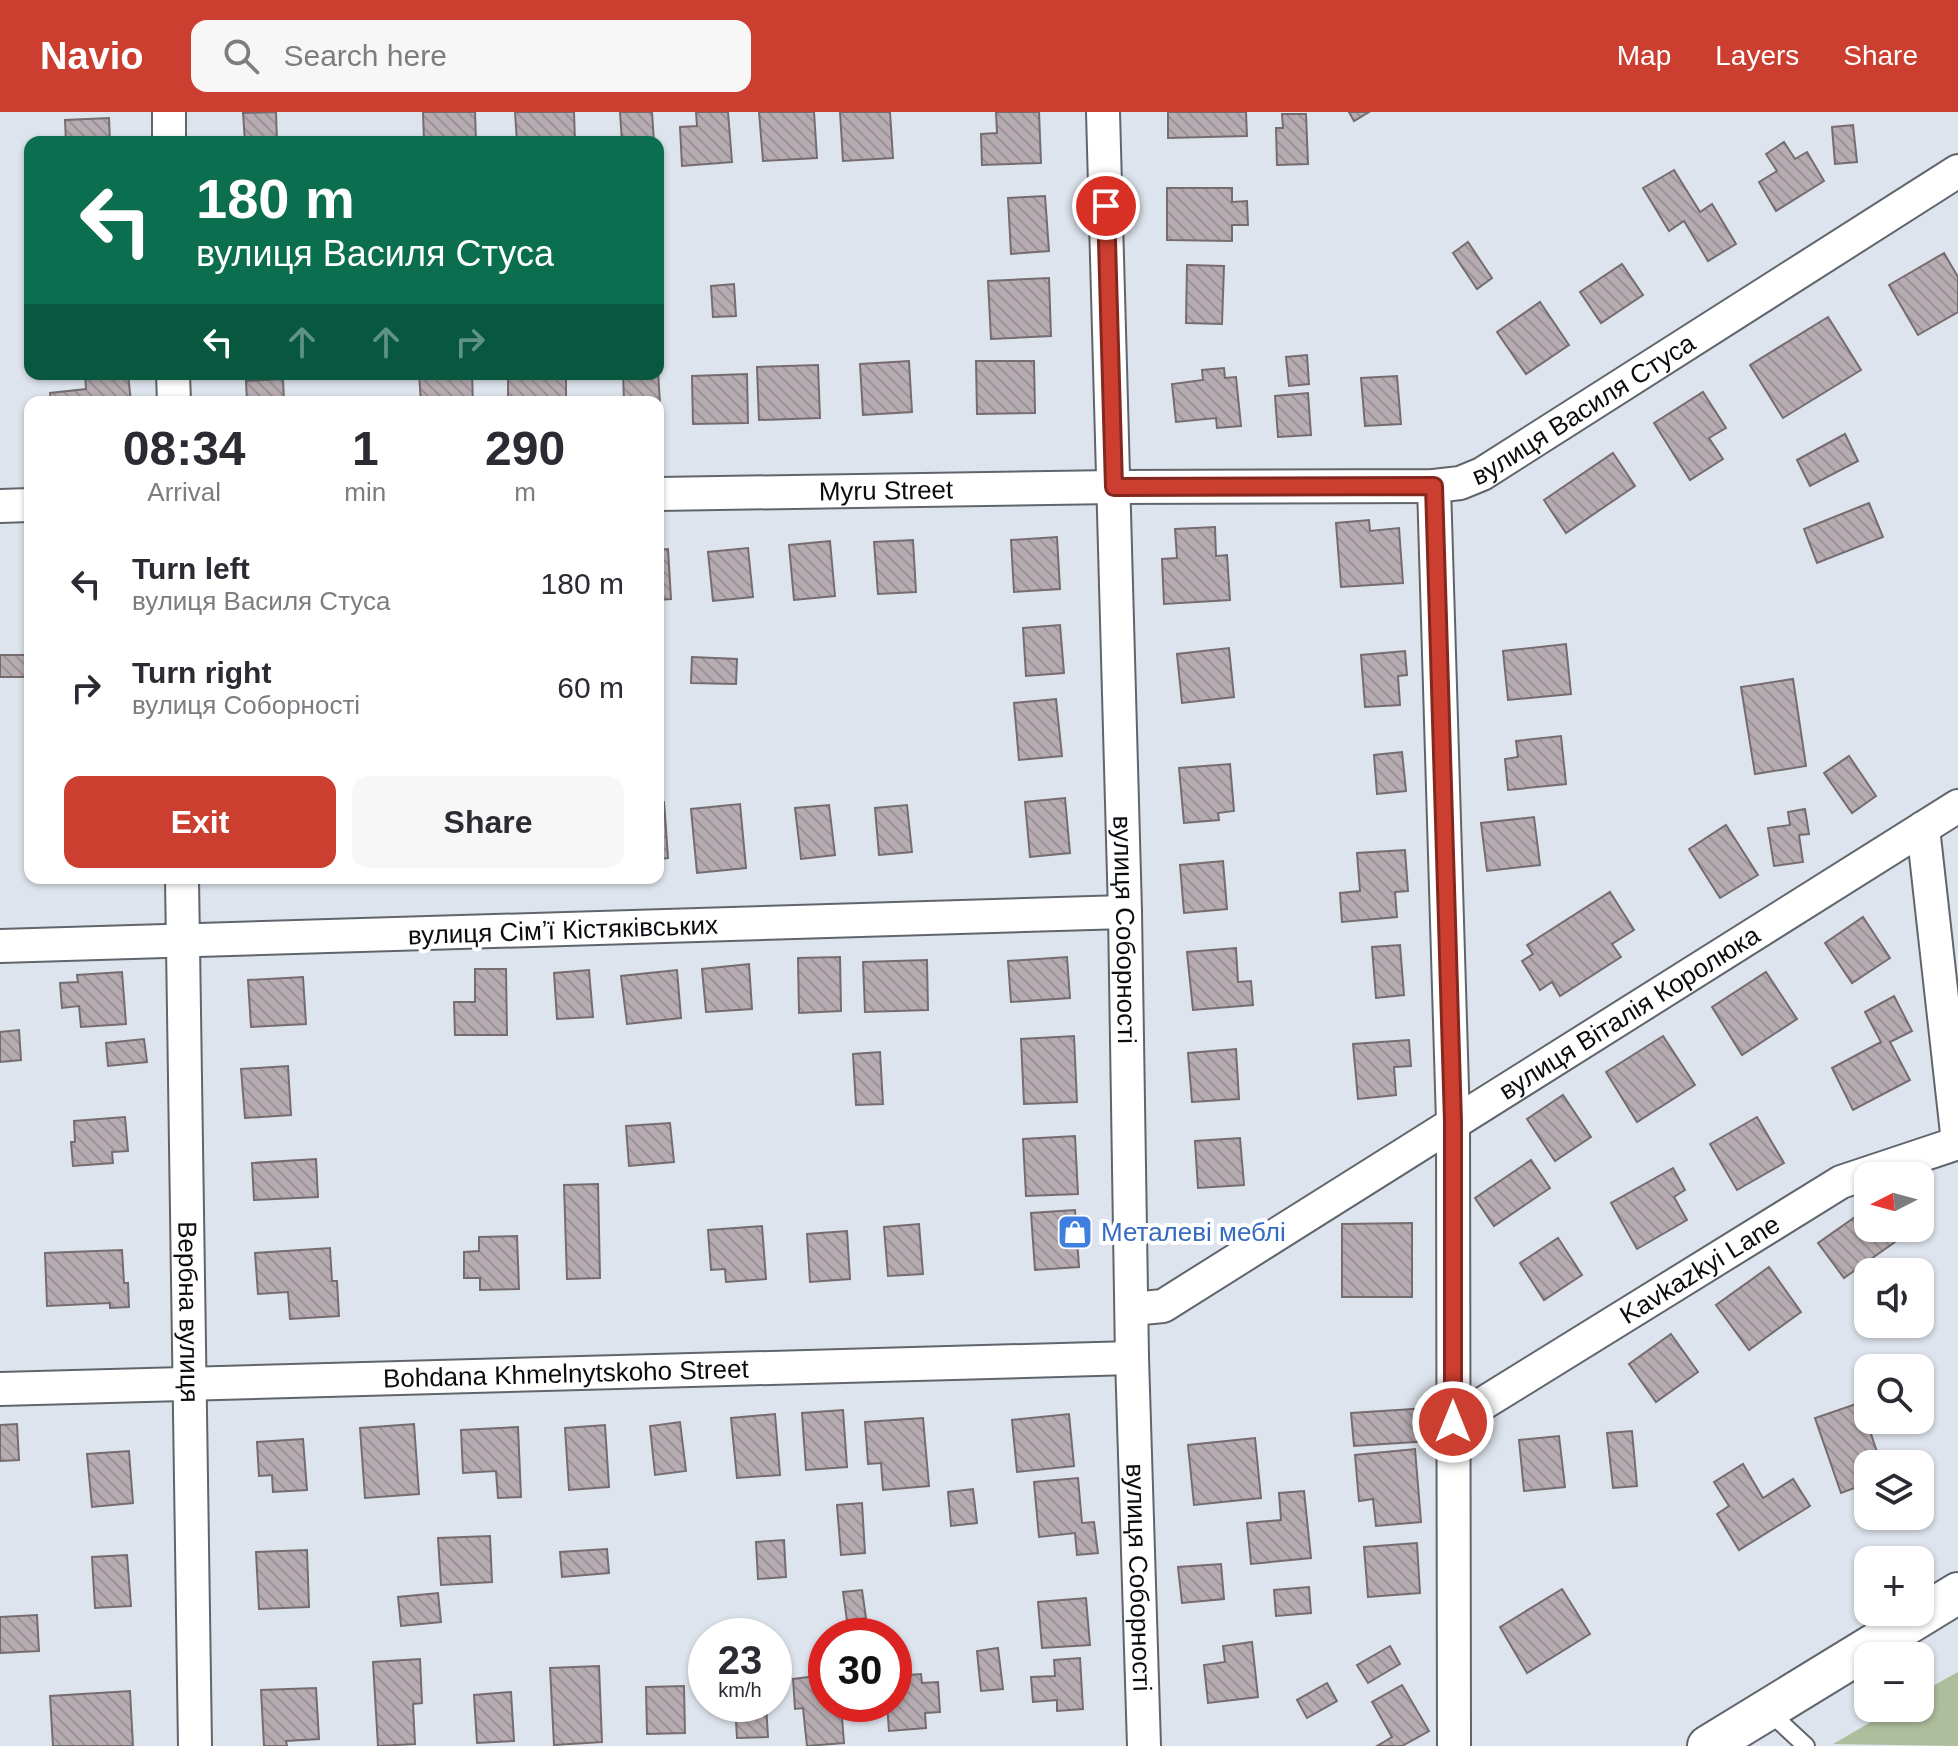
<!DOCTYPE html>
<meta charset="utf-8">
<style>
body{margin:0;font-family:Helvetica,sans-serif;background:#f7f7f7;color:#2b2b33;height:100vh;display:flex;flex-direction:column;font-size:30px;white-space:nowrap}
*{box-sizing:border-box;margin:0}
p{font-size:26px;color:#7c7c81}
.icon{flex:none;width:44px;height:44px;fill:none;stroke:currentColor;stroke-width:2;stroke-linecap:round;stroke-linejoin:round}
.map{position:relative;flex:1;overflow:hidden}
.sheet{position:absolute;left:24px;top:284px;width:640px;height:488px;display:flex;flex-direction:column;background:#fff;border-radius:16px;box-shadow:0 2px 6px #0004}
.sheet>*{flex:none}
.hud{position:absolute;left:24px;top:24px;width:640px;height:244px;border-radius:16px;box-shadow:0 2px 6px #0004;background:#0b6e4f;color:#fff;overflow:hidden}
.needle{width:52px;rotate:264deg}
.controls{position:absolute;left:1854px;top:1050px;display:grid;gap:16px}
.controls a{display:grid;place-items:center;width:80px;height:80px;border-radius:16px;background:#fff;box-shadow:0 2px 6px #0004;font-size:40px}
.speed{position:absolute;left:688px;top:1506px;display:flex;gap:16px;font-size:40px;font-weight:700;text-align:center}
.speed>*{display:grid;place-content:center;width:104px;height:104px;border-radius:50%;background:#fff;box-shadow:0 2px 6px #0004;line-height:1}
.speed small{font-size:20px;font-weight:400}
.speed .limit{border:12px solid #d22;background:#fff;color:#111}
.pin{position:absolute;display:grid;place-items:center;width:68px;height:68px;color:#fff;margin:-34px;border:4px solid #fff;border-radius:50%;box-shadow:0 2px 8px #0007}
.me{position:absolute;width:88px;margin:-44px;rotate:0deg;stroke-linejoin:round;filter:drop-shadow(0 0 6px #0008)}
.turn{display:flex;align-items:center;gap:28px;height:168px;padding:0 40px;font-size:36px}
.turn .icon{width:104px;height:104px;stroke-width:2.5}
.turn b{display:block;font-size:56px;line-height:68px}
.lanes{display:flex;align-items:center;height:76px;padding:0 40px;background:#0003;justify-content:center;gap:40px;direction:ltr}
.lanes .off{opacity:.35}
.eta{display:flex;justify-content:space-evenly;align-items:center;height:136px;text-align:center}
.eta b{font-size:48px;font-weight:600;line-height:56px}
.cta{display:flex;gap:16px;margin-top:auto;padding:16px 40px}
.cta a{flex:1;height:92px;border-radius:16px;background:#cb3e30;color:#fff;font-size:32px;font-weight:600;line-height:92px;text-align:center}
.cta a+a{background:#f7f7f7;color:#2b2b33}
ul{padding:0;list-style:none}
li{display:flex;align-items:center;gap:24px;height:104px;padding:0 40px}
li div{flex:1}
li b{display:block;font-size:30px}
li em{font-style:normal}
header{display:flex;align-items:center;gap:48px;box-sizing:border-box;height:112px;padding:0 40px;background:#cb3e30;color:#fff}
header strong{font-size:38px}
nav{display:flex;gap:44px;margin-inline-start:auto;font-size:28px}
.search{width:560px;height:72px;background:#f7f7f7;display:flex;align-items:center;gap:20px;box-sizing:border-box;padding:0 28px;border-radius:16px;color:#7c7c81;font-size:30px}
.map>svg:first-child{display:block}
.grass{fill:#aebd9c}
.building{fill:url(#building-back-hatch);stroke:#756c70;stroke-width:2}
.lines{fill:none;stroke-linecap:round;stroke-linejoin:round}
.service-casing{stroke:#60656c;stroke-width:20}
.minor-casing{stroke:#60656c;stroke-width:36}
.tertiary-casing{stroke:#60656c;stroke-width:44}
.service{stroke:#fff;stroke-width:16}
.minor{stroke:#fff;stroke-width:32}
.tertiary{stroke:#fff;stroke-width:40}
.route-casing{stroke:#84281f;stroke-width:20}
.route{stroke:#cb3e30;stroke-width:14}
.labels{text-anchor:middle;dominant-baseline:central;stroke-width:8;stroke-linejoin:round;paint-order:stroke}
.street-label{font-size:26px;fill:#0a0c0f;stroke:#fff}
.shop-label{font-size:26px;fill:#366cbe;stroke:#fff;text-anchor:start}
</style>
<header>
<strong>Navio</strong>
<div class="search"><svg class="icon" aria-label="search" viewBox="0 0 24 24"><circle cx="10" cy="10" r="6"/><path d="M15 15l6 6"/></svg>Search here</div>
<nav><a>Map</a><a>Layers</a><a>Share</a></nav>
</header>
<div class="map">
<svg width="1958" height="1634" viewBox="0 0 1958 1634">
<defs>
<pattern id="building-back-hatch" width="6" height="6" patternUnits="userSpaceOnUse" patternTransform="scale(2)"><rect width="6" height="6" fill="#b6acb1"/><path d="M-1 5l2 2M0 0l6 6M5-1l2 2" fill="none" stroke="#9b9397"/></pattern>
</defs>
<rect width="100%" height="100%" fill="#dee4ed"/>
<polygon class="grass" points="1958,1560 1958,1634 1833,1632 1895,1596 1920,1596 1920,1581"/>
<g class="building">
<polygon points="276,0 277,30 245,30 243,1"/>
<polygon points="423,0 475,0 476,30 424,30"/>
<polygon points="515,0 574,0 575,30 517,30"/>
<polygon points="620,0 652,0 654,30 622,30"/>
<polygon points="696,0 728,0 732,50 682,54 680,15 697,14"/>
<polygon points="759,0 814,0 817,46 763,49"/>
<polygon points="840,0 890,0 893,46 843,49"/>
<polygon points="996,0 1039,0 1041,51 982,53 981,22 997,21"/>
<polygon points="1168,0 1246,0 1247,24 1168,26"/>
<polygon points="1349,0 1369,0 1354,9"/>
<polygon points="1282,2 1306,2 1308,52 1277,53 1276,16 1283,16"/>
<polygon points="109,6 110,30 66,30 65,8"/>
<polygon points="1853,13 1857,50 1835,52 1832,15"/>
<polygon points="1784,30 1795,47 1807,40 1824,69 1776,99 1759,70 1777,59 1766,42"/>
<polygon points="1674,58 1700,100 1712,92 1736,132 1708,149 1684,109 1669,119 1643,76"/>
<polygon points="1167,76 1232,76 1232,90 1247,89 1248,113 1232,113 1232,129 1167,128"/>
<polygon points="1045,84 1049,139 1011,142 1008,86"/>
<polygon points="1468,130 1492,166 1477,177 1453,141"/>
<polygon points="1944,141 1958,165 1958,200 1918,223 1889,173"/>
<polygon points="1622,152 1643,183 1601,211 1580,180"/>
<polygon points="1187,153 1224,154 1222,212 1186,211"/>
<polygon points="1049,166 1051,224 991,227 988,169"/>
<polygon points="734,172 736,204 713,205 711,174"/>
<polygon points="1540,190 1569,233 1526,262 1497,220"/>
<polygon points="1828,205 1861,258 1783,306 1750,253"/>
<polygon points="1307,243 1309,272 1289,274 1286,245"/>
<polygon points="909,249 912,300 863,303 860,252"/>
<polygon points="976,249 1034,249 1035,301 977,302"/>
<polygon points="818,253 820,306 759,308 757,255"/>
<polygon points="1224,256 1225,266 1236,265 1241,314 1217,316 1216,306 1176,310 1172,272 1203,268 1202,258"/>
<polygon points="658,259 661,308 658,308 658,290 624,290 623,262 658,262"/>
<polygon points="85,262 128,262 131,290 51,290 50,281 86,277"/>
<polygon points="419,262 472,262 473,290 421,290"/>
<polygon points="508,262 537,262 538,266 566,265 566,290 508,290"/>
<polygon points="747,262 748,311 693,312 692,264"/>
<polygon points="1397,264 1401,312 1365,314 1361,266"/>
<polygon points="283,267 284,290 247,290 246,269"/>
<polygon points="1703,280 1726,316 1709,326 1723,347 1690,368 1654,311"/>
<polygon points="1308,281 1311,323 1278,325 1275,284"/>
<polygon points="1845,322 1858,349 1810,374 1797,348"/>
<polygon points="1613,341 1635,374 1566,421 1544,388"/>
<polygon points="1869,391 1883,425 1817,451 1804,417"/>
<polygon points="1369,408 1370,419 1399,416 1403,471 1341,475 1336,411"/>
<polygon points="1215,415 1216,444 1227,443 1230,488 1164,492 1162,447 1177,446 1175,417"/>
<polygon points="1057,425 1060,477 1014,480 1011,428"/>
<polygon points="913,428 916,480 878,482 874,430"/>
<polygon points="830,429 835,484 794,488 789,433"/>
<polygon points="748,436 753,485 713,489 708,440"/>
<polygon points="668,437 671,487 658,488 658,438"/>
<polygon points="1060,513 1064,561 1026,564 1023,516"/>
<polygon points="1566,532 1571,582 1508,588 1503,539"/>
<polygon points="1229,536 1234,585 1182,591 1177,542"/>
<polygon points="1405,539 1407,563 1398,564 1400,593 1365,595 1361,543"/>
<rect x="0" y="543" width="30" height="22"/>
<polygon points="692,545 737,547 736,572 691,571"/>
<polygon points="1793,567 1806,654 1755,662 1741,575"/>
<polygon points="1056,587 1062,644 1019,648 1014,591"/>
<polygon points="1561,624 1566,672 1508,678 1505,647 1518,645 1516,629"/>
<polygon points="1402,640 1406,679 1377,682 1374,643"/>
<polygon points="1849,644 1876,684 1852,701 1824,661"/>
<polygon points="1230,652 1234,699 1218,701 1219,708 1184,711 1179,656"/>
<polygon points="1065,686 1070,741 1030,745 1025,690"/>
<polygon points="658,690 664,690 668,746 658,747"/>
<polygon points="740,692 746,756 697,761 691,697"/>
<polygon points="829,693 835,743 801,747 795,696"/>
<polygon points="907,693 912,740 879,743 875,696"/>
<polygon points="1805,697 1809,722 1799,723 1803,750 1774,754 1768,716 1790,713 1788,700"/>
<polygon points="1534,705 1540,753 1487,759 1481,711"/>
<polygon points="1726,713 1758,763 1720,786 1689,737"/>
<polygon points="1405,738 1408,779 1395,780 1397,805 1342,810 1340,781 1360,779 1357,741"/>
<polygon points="1223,749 1227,797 1184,801 1180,753"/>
<polygon points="443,766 484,766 484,767 443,770"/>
<polygon points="1610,780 1634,818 1612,832 1621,845 1560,884 1552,870 1540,878 1522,849 1533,842 1527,833"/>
<polygon points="1863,805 1890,846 1852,871 1825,831"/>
<polygon points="1400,833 1404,883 1376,886 1372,835"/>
<polygon points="1236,836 1238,870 1251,869 1253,893 1193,898 1187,840"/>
<polygon points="840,845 841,899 799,901 798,846"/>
<polygon points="1067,845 1070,886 1011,890 1008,849"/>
<polygon points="927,848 928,898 865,900 863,850"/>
<polygon points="749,852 752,897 706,900 702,857"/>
<polygon points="475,857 506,857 507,923 455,923 454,890 475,890"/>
<polygon points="589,858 593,905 557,907 554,861"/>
<polygon points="677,858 681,906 627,912 621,864"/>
<polygon points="122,860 126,912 81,915 79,894 62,896 60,871 78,870 77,863"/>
<polygon points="1766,860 1797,907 1742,943 1712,895"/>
<polygon points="303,865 306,912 251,915 248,868"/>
<polygon points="1894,884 1912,919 1890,930 1910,968 1853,998 1832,956 1881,930 1865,900"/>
<polygon points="19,918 21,948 0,950 0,920"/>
<polygon points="1074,924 1077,990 1024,992 1021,927"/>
<polygon points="1663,924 1695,973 1637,1010 1606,960"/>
<polygon points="144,927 147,950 108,954 106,931"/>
<polygon points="1409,928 1411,954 1394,955 1396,983 1358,987 1353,932"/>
<polygon points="1236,937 1239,987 1192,990 1188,941"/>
<polygon points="880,940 883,992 856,993 853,942"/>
<polygon points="288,954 291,1003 245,1006 241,957"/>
<polygon points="1563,983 1591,1025 1555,1049 1527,1007"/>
<polygon points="125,1005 128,1039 112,1040 113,1051 73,1054 71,1030 75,1030 74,1009"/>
<polygon points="1757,1005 1784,1051 1737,1078 1710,1032"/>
<polygon points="670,1011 674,1050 629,1054 626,1014"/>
<polygon points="1075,1024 1078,1082 1026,1084 1023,1027"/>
<polygon points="1240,1026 1244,1073 1198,1076 1195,1029"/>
<polygon points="316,1047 318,1085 254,1088 252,1051"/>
<polygon points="1531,1048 1550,1076 1494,1114 1475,1086"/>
<polygon points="1673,1056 1685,1078 1674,1085 1687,1108 1637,1137 1611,1091"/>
<polygon points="598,1072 600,1166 567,1167 564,1073"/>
<polygon points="1868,1096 1868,1116 1895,1116 1902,1125 1844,1166 1818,1131"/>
<polygon points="1075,1098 1079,1155 1035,1158 1031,1101"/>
<polygon points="1412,1111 1412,1185 1342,1185 1342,1112"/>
<polygon points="919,1112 923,1162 888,1164 884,1115"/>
<polygon points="762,1114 766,1167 726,1170 725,1157 711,1158 708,1118"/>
<polygon points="847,1119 850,1167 810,1170 807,1122"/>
<polygon points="517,1124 519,1177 480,1178 480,1166 464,1166 464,1140 479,1139 479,1125"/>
<polygon points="1558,1126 1582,1163 1544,1188 1520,1151"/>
<polygon points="330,1136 332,1169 337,1169 339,1204 290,1207 288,1180 258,1182 255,1141"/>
<polygon points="122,1138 124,1171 128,1171 129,1195 110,1196 110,1191 47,1194 45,1141"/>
<polygon points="1769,1155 1801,1200 1749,1238 1716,1193"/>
<polygon points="1671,1222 1698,1260 1656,1290 1629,1252"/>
<polygon points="1868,1288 1868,1308 1883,1308 1885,1314 1870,1319 1881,1352 1868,1352 1868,1371 1841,1381 1815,1306"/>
<polygon points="1428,1296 1430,1329 1354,1334 1351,1301"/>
<polygon points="843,1298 847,1355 806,1358 802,1301"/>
<polygon points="775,1302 780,1363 737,1366 731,1306"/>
<polygon points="1069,1302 1074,1354 1017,1360 1012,1308"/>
<polygon points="923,1306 929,1374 883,1378 881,1351 868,1352 865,1310"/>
<polygon points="680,1310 686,1359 655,1363 650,1314"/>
<polygon points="17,1312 19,1348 0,1349 0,1313"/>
<polygon points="414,1312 419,1382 365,1386 360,1316"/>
<polygon points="605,1313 609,1375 569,1378 565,1316"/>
<polygon points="518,1315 521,1385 498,1386 496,1359 463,1361 461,1318"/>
<polygon points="1632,1319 1637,1374 1613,1376 1607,1321"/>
<polygon points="1559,1324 1565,1375 1524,1379 1519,1328"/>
<polygon points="1255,1326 1261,1386 1194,1393 1188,1333"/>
<polygon points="303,1327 307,1378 273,1380 272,1363 259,1364 257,1330"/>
<polygon points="1415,1337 1421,1410 1376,1414 1373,1387 1359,1389 1355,1343"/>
<polygon points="129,1339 133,1391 92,1395 87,1342"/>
<polygon points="1743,1352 1763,1386 1793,1367 1810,1394 1739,1438 1717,1402 1729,1394 1714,1370"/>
<polygon points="1078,1366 1082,1411 1094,1410 1098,1441 1077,1443 1075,1421 1039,1425 1034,1370"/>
<polygon points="973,1377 977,1411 951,1414 948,1380"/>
<polygon points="1304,1379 1311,1446 1251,1452 1247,1411 1281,1408 1279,1381"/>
<polygon points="862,1391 865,1441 841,1443 837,1393"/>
<polygon points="490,1424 492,1470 441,1473 438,1426"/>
<polygon points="784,1428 786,1465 758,1467 756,1430"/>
<polygon points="1417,1431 1420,1481 1368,1485 1364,1435"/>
<polygon points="607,1437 609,1461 562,1465 560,1440"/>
<polygon points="307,1438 309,1495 259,1497 256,1440"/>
<polygon points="127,1443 131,1494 95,1496 92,1445"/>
<polygon points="1221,1452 1224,1487 1182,1491 1178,1455"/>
<polygon points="1309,1475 1311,1501 1276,1504 1274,1478"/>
<polygon points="1562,1477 1590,1522 1527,1561 1500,1515"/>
<polygon points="862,1478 866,1506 847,1509 843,1480"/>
<polygon points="438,1481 441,1510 401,1514 398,1485"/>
<polygon points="1086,1486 1090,1533 1042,1536 1038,1490"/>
<polygon points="37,1503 39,1539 0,1541 0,1505"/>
<polygon points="1252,1530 1258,1585 1208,1591 1204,1553 1225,1550 1223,1534"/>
<polygon points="1390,1534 1400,1552 1368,1571 1357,1553"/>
<polygon points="998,1536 1003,1577 981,1579 977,1539"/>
<polygon points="1080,1546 1083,1597 1057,1599 1057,1588 1033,1590 1031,1565 1055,1564 1054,1548"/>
<polygon points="420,1547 422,1591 413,1592 415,1632 378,1634 373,1550"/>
<polygon points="599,1554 602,1630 554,1633 550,1556"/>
<polygon points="921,1562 922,1571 938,1570 940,1600 925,1601 926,1616 889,1619 887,1592 894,1592 894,1564"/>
<polygon points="826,1563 826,1592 851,1592 841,1593 844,1631 807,1634 803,1596 795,1597 793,1567"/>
<polygon points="1327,1571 1337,1589 1307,1606 1297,1588"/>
<polygon points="1402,1573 1429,1619 1402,1634 1377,1634 1392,1625 1372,1590"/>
<polygon points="684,1574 685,1621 647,1622 646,1575"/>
<polygon points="316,1576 319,1627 286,1629 287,1634 264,1634 261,1578"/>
<polygon points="130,1579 133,1634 53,1634 50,1584"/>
<polygon points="511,1580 514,1629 477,1631 474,1583"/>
<polygon points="735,1592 766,1592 768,1625 737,1626"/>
</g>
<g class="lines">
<defs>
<polyline id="service" points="1766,1597 1806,1634"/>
<g id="minor">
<polyline points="169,0 169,30"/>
<path id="s1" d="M1103,0l22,800 7,446 12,388"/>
<polyline points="173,262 174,290"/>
<polyline points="1434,374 1453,1010 1454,1634"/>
<path id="s2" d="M658,382l456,-7 320,-1 26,-3 22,-9 476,-303"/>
<polyline points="0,394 30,393"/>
<polyline points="1923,716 1958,1030"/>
<path id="s3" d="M182,766l13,868"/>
<polyline points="0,834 1125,800"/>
<path id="s4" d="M1132,1197l31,-3 795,-500"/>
<path id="s5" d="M0,1277l1132,-31"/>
<path id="s6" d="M1453,1310l388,-240 117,-39"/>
</g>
<polyline id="tertiary" points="1708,1634 1958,1481"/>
</defs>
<use href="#service" class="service-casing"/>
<use href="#minor" class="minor-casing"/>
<use href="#tertiary" class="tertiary-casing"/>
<use href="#service" class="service"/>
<use href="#minor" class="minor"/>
<use href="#tertiary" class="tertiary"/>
</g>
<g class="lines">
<defs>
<polyline id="route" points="1106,94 1114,375 1434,374 1453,1010 1453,1310"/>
</defs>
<use href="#route" class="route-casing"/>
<use href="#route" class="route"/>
</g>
<defs>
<symbol id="shop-square" viewBox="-11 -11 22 22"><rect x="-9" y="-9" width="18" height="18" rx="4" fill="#3f7fe0" stroke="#fff"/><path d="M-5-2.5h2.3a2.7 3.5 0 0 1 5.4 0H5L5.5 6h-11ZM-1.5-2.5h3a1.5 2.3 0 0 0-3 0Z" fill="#fff"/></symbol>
</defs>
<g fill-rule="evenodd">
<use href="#shop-square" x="1055" y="1100" width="40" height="40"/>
</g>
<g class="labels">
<g class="street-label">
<text stroke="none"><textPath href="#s2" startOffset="946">вулиця Василя Стуса</textPath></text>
<text stroke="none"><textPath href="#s2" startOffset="228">Myru Street</textPath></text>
<text stroke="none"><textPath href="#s1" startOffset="818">вулиця Соборності</textPath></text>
<text transform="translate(563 818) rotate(-2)">вулиця Сімʼї Кістяківських</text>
<text stroke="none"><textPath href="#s4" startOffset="582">вулиця Віталія Королюка</textPath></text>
<text stroke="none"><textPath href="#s6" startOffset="290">Kavkazkyi Lane</textPath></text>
<text stroke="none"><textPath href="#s3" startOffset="434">Вербна вулиця</textPath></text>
<text stroke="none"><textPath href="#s5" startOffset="566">Bohdana Khmelnytskoho Street</textPath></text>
<text stroke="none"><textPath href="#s1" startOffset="1466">вулиця Соборності</textPath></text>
</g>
<g class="shop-label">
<text x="1101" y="1120">Металеві меблі</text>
</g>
</g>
</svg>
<div class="controls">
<a><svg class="needle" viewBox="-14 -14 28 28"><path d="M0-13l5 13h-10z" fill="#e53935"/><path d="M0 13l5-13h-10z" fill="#7c7c81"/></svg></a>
<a><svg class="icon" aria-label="sound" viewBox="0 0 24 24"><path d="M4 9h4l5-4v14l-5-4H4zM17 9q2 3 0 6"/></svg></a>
<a><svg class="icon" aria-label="search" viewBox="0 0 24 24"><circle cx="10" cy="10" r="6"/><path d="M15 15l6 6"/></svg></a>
<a><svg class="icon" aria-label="layers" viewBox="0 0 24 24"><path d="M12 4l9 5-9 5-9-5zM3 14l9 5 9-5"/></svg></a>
<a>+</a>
<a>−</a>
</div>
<div class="speed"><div>23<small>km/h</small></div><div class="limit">30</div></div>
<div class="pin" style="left:1106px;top:94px;background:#d93025"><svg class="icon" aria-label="arrive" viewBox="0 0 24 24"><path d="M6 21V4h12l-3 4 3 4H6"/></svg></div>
<svg class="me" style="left:1453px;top:1310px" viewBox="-20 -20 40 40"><circle r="17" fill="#cb3e30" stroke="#fff" stroke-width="3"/><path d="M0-11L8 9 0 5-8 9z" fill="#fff"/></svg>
<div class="hud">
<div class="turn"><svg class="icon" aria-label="left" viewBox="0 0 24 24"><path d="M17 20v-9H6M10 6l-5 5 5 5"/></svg><div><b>180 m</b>вулиця Василя Стуса</div></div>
<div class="lanes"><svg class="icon" aria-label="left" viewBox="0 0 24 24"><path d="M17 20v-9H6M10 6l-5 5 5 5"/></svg><svg class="icon off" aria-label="ahead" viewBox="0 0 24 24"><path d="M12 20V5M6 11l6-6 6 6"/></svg><svg class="icon off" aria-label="ahead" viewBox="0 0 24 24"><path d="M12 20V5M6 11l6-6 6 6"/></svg><svg class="icon off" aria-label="right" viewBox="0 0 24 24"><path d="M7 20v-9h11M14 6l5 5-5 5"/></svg></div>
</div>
<section class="sheet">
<div class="eta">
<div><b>08:34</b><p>Arrival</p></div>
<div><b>1</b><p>min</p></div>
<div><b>290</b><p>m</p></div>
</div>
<ul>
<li><svg class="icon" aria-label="left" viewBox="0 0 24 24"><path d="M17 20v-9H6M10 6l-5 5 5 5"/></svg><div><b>Turn left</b><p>вулиця Василя Стуса</p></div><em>180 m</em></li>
<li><svg class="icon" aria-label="right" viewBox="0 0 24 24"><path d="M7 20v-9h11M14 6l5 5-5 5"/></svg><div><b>Turn right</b><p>вулиця Соборності</p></div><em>60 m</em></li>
</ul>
<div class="cta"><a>Exit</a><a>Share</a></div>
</section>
</div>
